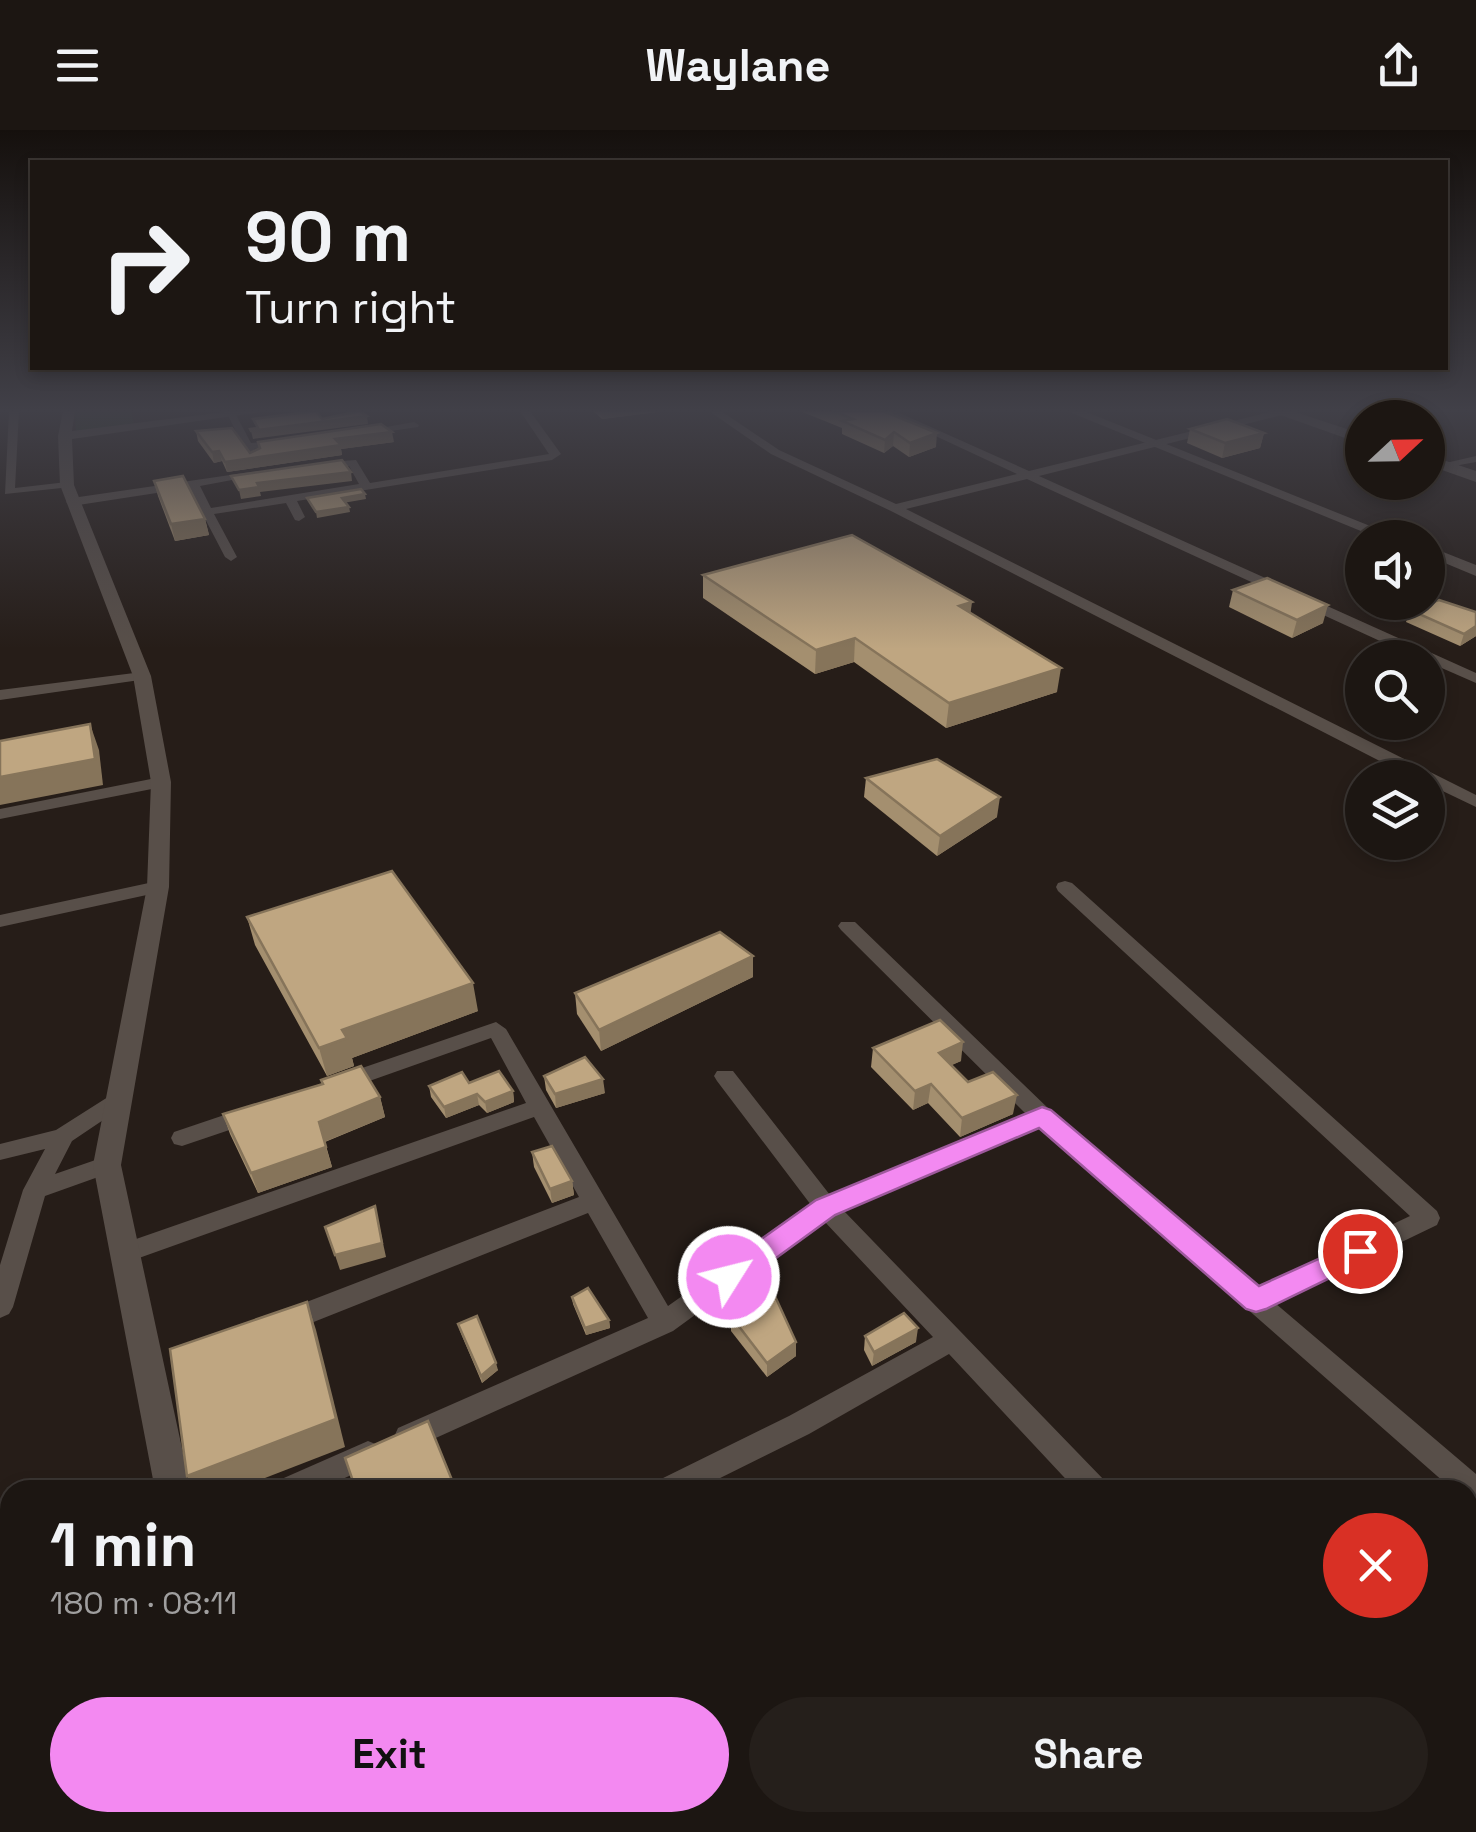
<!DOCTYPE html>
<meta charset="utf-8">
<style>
body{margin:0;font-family:"Space Grotesk",sans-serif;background:#251f1b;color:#f1f3f6;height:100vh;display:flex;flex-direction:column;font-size:38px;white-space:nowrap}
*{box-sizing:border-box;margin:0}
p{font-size:32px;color:#a09f9f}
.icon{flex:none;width:55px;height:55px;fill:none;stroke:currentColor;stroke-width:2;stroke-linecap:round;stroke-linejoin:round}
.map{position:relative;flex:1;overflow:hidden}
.panel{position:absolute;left:0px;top:1350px;width:1478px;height:352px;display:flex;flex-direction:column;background:#1c1612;border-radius:30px 30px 0 0;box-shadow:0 5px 15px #0003,0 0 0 2px #3a3532}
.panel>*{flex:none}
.guide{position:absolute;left:30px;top:30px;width:1418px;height:210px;border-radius:0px;box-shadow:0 5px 15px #0003,0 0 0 2px #3a3532;background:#1c1612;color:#f1f3f6;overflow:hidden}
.needle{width:65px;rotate:68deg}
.buttons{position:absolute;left:1345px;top:270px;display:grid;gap:20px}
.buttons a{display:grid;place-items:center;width:100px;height:100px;border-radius:50%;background:#1c1612;box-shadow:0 5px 15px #0003,0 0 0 2px #3a3532;font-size:50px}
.pin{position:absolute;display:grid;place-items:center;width:85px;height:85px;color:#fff;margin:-42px;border:5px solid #fff;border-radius:50%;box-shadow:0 2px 10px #0007}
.me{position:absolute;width:110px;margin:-55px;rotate:54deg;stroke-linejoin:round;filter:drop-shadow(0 0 8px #0008)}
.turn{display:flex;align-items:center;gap:35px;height:210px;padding:0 50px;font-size:45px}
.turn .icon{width:130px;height:130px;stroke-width:2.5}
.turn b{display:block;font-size:70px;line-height:85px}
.round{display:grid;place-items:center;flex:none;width:105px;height:105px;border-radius:52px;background:#251f1b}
.headline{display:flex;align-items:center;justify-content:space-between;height:170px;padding:0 50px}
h1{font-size:60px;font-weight:700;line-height:75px}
.action{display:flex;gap:20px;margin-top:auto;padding:20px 50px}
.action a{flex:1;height:115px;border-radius:60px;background:#f389f1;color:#111;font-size:40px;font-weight:700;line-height:115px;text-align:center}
.action a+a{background:#251f1b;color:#f1f3f6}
header{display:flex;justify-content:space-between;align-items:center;height:130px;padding:0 50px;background:#1c1612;font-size:45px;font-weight:700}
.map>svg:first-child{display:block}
.green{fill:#22361f}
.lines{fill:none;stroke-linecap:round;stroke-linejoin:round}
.minor{fill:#584f49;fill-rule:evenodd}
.tertiary{fill:#584f49;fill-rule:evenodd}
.secondary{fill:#584f49;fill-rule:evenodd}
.wall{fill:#a48f6f}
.shaded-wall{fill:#86745a}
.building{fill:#bfa681;stroke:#86745a;stroke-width:2.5}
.route{fill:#f389f1;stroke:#9e599d;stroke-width:2.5}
</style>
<header><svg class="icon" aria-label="menu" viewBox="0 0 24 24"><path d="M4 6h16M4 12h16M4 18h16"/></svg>Waylane<svg class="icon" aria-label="share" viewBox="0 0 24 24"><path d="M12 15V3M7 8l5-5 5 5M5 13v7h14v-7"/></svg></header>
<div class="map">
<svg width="1476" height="1702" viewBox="0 0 1476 1702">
<rect width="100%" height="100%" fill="#261d18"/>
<polygon class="green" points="75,281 131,281 134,294 76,301"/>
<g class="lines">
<g class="minor">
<polygon points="9,281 19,281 15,358 67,352 73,355 71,357 5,364"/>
<polygon points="520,281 530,281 561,324 552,330 297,371 305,387 299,391 295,390 286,373 214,384 237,427 231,431 225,427 189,358 72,376 66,372 72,368 258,341 264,344 200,356 211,378 359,354 349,336 312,338 310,336 316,333 356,330 370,353 549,324"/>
<polygon points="709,281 721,281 779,320 896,374 1017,344 882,281 895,281 1029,341 1274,281 1286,281 1286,284 1039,346 1476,543 1476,553 1428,532 1428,528 1417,528 1027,349 906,379 1476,665 1476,677 1428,654 1428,648 1413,648 891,381 771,324"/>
<polygon points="227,283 235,283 251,313 285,309 290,312 254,319 259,327 249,329"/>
<polygon points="414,292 419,295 418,297 363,305 358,302"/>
<polygon points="1476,326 1476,332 1443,338 1437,335"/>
<polygon points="142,542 147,543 147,549 0,570 0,560"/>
<polygon points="161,647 167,648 167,656 0,689 0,679"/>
<polygon points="158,751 167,757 165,761 0,797 0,785"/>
<polygon points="1065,751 1072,753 1437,1081 1440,1088 1437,1095 1275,1173 1476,1344 1476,1375 1468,1372 1468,1360 1453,1360 1039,996 843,1080 1105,1351 1109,1360 1076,1360 949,1224 809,1304 696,1360 653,1360 657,1351 789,1286 933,1207 824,1091 673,1201 418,1316 408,1319 398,1316 394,1307 398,1298 648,1188 588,1083 296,1199 287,1202 278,1199 274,1191 278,1183 579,1067 534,987 125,1133 116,1130 113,1123 116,1116 526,973 491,908 344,960 336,957 333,952 336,947 496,892 506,899 668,1176 811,1075 717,951 714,946 717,941 733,941 830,1065 1026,984 841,800 838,796 841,792 855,792 1050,980 1258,1158 1410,1086 1058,761 1056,757 1058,753"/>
<polygon points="119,960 127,962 130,968 127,974 72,1011 55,1044 107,1026 115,1029 119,1035 115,1041 45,1066 13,1177 9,1184 0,1188 0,1135 23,1060 45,1019 0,1030 0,1014 56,1000"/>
<polygon points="251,976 259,978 262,984 259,990 182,1016 174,1014 171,1008 174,1002"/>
<polygon points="368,1311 378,1315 382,1324 378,1333 318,1360 273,1360 277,1351"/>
<polygon points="10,1419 10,1448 0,1452 0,1422"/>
<polygon points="1394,1692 1433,1692 1437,1702 1398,1702"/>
</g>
<g class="tertiary">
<polygon points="63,281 75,281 72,301 233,281 268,281 72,309 74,355 151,546 171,652 169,757 121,1035 191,1360 155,1360 93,1035 147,757 151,652 133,546 60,355 58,306"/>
<polygon points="1067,281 1084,281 1400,408 1378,408"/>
<polygon points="1428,416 1476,435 1476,446 1428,426"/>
<polygon points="218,1692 261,1692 262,1702 218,1702"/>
</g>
<g class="secondary">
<polygon points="1269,281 1292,281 1362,304 1362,314"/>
<polygon points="1428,325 1476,341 1476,352 1428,335"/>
<polygon points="1476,1665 1476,1702 1429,1702 1433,1692 1468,1692 1468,1669"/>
</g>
</g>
<g class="wall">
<polygon points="593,281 665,281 602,289"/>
<polygon points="800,281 891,281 891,284 936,317 909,327 893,316 884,323 842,304 842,298"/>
<polygon points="1190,299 1264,303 1260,318 1222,328 1187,313"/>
<polygon points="196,301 250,323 259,318 258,312 394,312 341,319 342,325 227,342 222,331 214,333 198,311"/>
<polygon points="154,351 205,389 209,405 175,411 158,366"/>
<polygon points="703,445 971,483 1057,562 946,598 854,532 815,544 703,468"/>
<polygon points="1233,460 1323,493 1292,508 1229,477"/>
<polygon points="1410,480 1476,482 1476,506 1460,516 1406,492"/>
<polygon points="866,648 997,687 937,726 864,667"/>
<polygon points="247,787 478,881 352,928 354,936 327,946 255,815"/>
<polygon points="753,847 601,921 577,884 575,863"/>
<polygon points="873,918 961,931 951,935 968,952 1013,984 960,1007 928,973 913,980 871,937"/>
<polygon points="544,946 605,963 556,978 546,960"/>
<polygon points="321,950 380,967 385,987 325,1012 332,1037 258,1063 230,1004 223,984 322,954"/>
<polygon points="469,953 513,961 514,972 487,983 479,975 446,988 431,967 429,956"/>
<polygon points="532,1022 572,1051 574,1065 552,1073 534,1037"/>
<polygon points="572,1167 609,1190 610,1198 586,1205 573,1174"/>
<polygon points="731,1186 796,1226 767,1247 731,1201"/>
<polygon points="458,1194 498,1240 482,1253 460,1201"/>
<polygon points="865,1206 916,1212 872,1236 864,1220"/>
<polygon points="1145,1692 1260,1692 1248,1702 1152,1702"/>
</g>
<g class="shaded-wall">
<polygon points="601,281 665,281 602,289"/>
<polygon points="367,286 368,294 253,309 251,301"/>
<polygon points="392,302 394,312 341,319 342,325 227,342 225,332 335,309"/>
<polygon points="894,302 893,316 884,323 885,310"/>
<polygon points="937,303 936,317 909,327 910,313"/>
<polygon points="1264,303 1260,318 1222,328 1225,313"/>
<polygon points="219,321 222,331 214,333 212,322"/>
<polygon points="351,342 352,351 260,362 261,366 241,369 239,360 257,353"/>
<polygon points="365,364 366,369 343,373 342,368"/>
<polygon points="349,377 350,382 317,388 316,382"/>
<polygon points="205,389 209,405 175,411 171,394"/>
<polygon points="972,472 969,495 959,476"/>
<polygon points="1328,475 1323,493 1292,508 1297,490"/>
<polygon points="1476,496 1476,506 1460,516 1464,504"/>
<polygon points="855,508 854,532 815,544 816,520"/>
<polygon points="1061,538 1057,562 946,598 949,573"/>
<polygon points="90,594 99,620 103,655 0,675 0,647"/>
<polygon points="1000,667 997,687 937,726 940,706"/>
<polygon points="753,826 753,847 601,921 599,900"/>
<polygon points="473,853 478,881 352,928 354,936 327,946 319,918 342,900"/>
<polygon points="963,912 961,931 937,942 939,923"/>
<polygon points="603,949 605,963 556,978 555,964"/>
<polygon points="931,954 928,973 913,980 915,961"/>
<polygon points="513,961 514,972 487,983 485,972"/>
<polygon points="477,964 479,975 446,988 444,977"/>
<polygon points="1017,965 1013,984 960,1007 962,988"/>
<polygon points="380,967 385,987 324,1012 319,992"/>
<polygon points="326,1017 332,1037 258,1063 251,1043"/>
<polygon points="572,1051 574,1065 552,1073 550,1059"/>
<polygon points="375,1076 386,1127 340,1140 335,1125"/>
<polygon points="307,1172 316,1200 345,1317 234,1360 194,1360 187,1346"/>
<polygon points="609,1190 610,1198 586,1205 585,1198"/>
<polygon points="918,1198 916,1212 872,1236 874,1222"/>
<polygon points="796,1212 796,1226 767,1247 767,1233"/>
<polygon points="496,1233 498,1240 482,1253 481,1246"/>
<polygon points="1248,1692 1260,1692 1248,1702 1235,1702"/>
</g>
<g class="building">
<polygon points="316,281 322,289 360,281 367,286 251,301 250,299 258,298 253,289"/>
<polygon points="833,281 883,281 937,303 910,313 894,302 885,310 842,291 853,289"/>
<polygon points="1227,289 1264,303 1225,313 1190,299"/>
<polygon points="381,294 392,302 335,309 341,315 225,332 219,321 212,322 196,301 232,298 250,323 260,318 258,312"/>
<polygon points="342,330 351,342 257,353 259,357 239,360 231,346"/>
<polygon points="183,346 205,389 171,394 154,351"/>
<polygon points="361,359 365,364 342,368 349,377 316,382 307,368"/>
<polygon points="852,405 972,472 959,476 1061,538 949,573 855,508 816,520 703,445"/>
<polygon points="1267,448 1328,475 1297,490 1233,460"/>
<polygon points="1439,470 1476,482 1476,496 1464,504 1410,480"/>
<polygon points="90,594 95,629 0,647 0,611"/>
<polygon points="937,629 1000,667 940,706 866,648"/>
<polygon points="392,741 473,853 342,900 347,908 319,918 247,787"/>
<polygon points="720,802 753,826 599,900 575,863"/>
<polygon points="940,890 963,912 939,923 968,952 993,942 1017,965 962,988 931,954 915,961 873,918"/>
<polygon points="585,927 603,949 555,964 544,946"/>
<polygon points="361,936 380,967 319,992 326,1017 251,1043 223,984 323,954 321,950"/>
<polygon points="499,941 513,961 485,972 477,964 444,977 429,956 462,942 469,953"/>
<polygon points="552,1016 572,1051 550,1059 532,1022"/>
<polygon points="375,1076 382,1113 335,1125 325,1097"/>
<polygon points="588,1158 609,1190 585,1198 572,1167"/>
<polygon points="774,1164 796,1212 767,1233 731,1186"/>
<polygon points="307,1172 336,1289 187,1346 170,1219"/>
<polygon points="904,1183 918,1198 874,1222 865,1206"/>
<polygon points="477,1186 496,1233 481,1246 458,1194"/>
<polygon points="428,1291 456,1360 356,1360 345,1328"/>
<polygon points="351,1692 511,1692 516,1702 354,1702"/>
<polygon points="1167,1692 1248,1692 1235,1702 1174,1702"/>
</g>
<linearGradient id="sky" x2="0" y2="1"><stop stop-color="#15100d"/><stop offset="0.54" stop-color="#414048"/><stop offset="1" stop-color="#414048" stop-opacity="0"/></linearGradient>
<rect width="1476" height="519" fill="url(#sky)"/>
<polygon class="route" points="1042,977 1051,980 1259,1156 1360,1110 1369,1113 1374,1121 1369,1129 1266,1179 1256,1182 1246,1179 1039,998 835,1085 739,1155 729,1158 719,1155 714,1147 719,1139 816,1070"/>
</svg>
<div class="buttons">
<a><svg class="needle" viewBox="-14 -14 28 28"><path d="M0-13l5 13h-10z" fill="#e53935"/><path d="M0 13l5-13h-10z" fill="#a09f9f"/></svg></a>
<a><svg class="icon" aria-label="sound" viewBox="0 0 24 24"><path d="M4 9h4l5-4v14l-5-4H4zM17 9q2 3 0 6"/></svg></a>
<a><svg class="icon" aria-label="search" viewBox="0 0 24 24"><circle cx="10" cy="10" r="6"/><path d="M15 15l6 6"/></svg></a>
<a><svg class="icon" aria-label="layers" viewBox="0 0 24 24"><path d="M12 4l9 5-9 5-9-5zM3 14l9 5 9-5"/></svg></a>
</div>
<div class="pin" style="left:1360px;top:1121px;background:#d93025"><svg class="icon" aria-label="arrive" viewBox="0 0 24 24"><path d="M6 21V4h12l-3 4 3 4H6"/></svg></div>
<svg class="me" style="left:729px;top:1147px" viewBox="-20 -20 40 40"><circle r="17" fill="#f389f1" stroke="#fff" stroke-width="3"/><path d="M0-11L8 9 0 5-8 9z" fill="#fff"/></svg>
<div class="guide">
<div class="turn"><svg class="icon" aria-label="right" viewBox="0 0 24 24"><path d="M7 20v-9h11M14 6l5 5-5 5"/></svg><div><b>90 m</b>Turn right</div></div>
</div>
<section class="panel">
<div class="headline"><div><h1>1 min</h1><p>180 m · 08:11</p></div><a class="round" style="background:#d93025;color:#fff"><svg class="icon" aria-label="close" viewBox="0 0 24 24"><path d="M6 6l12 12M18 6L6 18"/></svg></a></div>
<div class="action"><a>Exit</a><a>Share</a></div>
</section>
</div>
